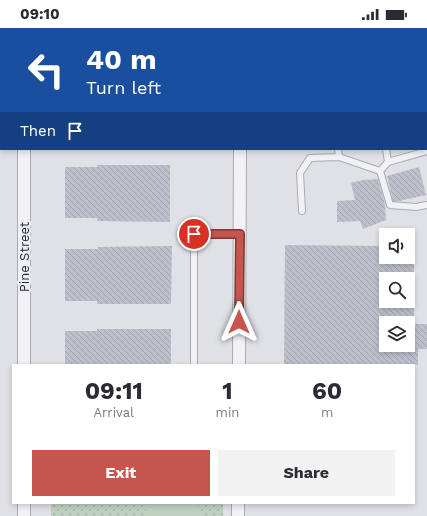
<!DOCTYPE html>
<style>
body{margin:0;font-family:"Work Sans",sans-serif;background:#f2f2f3;color:#2b2b33;height:100vh;display:flex;flex-direction:column;font-size:15px;white-space:nowrap}
*{box-sizing:border-box;margin:0}
p{font-size:13px;color:#7c7c81}
.icon{flex:none;width:22px;height:22px;fill:none;stroke:currentColor;stroke-width:2;stroke-linecap:round;stroke-linejoin:round}
.map{position:relative;flex:1;overflow:hidden}
.sheet{position:absolute;left:12px;top:336px;width:403px;height:140px;display:flex;flex-direction:column;background:#fff;border-radius:0px;box-shadow:0 2px 6px #0003}
.sheet>*{flex:none}
.guide{position:absolute;left:0px;top:0px;width:427px;height:122px;box-shadow:0 2px 6px #0003;background:#1a4fa0;color:#fff;overflow:hidden}
.controls{position:absolute;left:379px;top:200px;display:grid;gap:8px}
.controls a{display:grid;place-items:center;width:36px;height:36px;border-radius:0px;background:#fff;box-shadow:0 2px 6px #0003;font-size:20px}
.pin{position:absolute;display:grid;place-items:center;width:34px;height:34px;color:#fff;margin:-17px;border:2px solid #fff;border-radius:50%;box-shadow:0 1px 4px #0007}
.me{position:absolute;width:44px;margin:-22px;rotate:0deg;stroke-linejoin:round;filter:drop-shadow(0 0 3px #0008)}
.turn{display:flex;align-items:center;gap:14px;height:84px;padding:0 20px;font-size:18px}
.turn .icon{width:52px;height:52px;stroke-width:2.5}
.turn b{display:block;font-size:28px;line-height:34px}
.then{display:flex;align-items:center;height:38px;padding:0 20px;background:#0003;gap:8px;font-size:15px}
.eta{display:flex;justify-content:space-evenly;align-items:center;height:68px;text-align:center}
.eta b{font-size:24px;font-weight:700;line-height:28px}
.primary-button{display:flex;gap:8px;margin-top:auto;padding:8px 20px}
.primary-button a{flex:1;height:46px;border-radius:0px;background:#c4564d;color:#fff;font-size:16px;font-weight:700;line-height:46px;text-align:center}
.primary-button a+a{background:#f2f2f3;color:#2b2b33}
.status{display:flex;justify-content:space-between;align-items:center;height:28px;padding:0 20px;background:#fff;direction:ltr}
.status svg{height:11px;fill:currentColor}
.map>svg:first-child{display:block}
.park{fill:url(#park-dots)}
.pitch{fill:#c1d1c1}
.building{fill:url(#building-back-hatch);fill-rule:evenodd}
.lines{fill:none;stroke-linecap:round;stroke-linejoin:round}
.lane-casing{stroke:#a8abb4;stroke-width:8}
.street-casing{stroke:#a8abb4;stroke-width:14}
.primary-casing{stroke:#9fa3b2;stroke-width:22}
.lane{stroke:#f2f2f6;stroke-width:6}
.street{stroke:#f2f2f6;stroke-width:12}
.secondary{stroke:#fff;stroke-width:18}
.primary{stroke:#fff;stroke-width:20}
.route-casing{stroke:#7f3832;stroke-width:10}
.route{stroke:#c4564d;stroke-width:7}
.labels{text-anchor:middle;dominant-baseline:central;stroke-width:4;stroke-linejoin:round;paint-order:stroke}
.street-label{font-size:13px;fill:#292c3d;stroke:#eef0f5}
</style>
<div class="status"><b>09:10</b><svg viewBox="0 0 49 12"><path d="M0 12V9h3v3zM5 12V6h3v6zM10 12V3h3v9zM15 12V0h3v12zM26 1h20v11H26zM47 4h2v5h-2z"/></svg></div>
<div class="map">
<svg width="427" height="488" viewBox="0 0 427 488">
<defs>
<pattern id="park-dots" width="8" height="8" patternUnits="userSpaceOnUse"><rect width="8" height="8" fill="#c1d1c1"/><path d="M2 2h.1M6 6h.1" fill="none" stroke="#a6b4a7" stroke-width="1.8" stroke-linecap="round"/></pattern>
<pattern id="building-back-hatch" width="6" height="6" patternUnits="userSpaceOnUse"><rect width="6" height="6" fill="#bdbfca"/><path d="M-1 5l2 2M0 0l6 6M5-1l2 2" fill="none" stroke="#a2a4ae"/></pattern>
</defs>
<rect width="100%" height="100%" fill="#dfe1e7"/>
<rect class="park" x="51" y="475" width="172" height="13"/>
<polygon class="pitch" points="144,475 195,475 199,479 200,488 148,488"/>
<g class="building">
<polygon points="97,137 170,137 170,194 97,193 97,190 65,190 65,139 97,139"/>
<polygon points="419,139 426,167 399,173 393,173 387,148"/>
<polygon points="378,151 385,177 386,192 363,201 360,193 337,194 337,173 355,172 351,155 363,152"/>
<path d="M285,217l101,1v11h22v-11h6v78h13v25h-9v16h-134zM386,251h22v22h-22zM386,295h22v22h-22z"/>
<polygon points="172,218 171,276 97,276 97,273 65,273 65,221 98,221 98,219"/>
<polygon points="97,301 171,301 171,337 65,337 65,303 97,303"/>
</g>
<g class="lines">
<defs>
<g id="lane">
<polyline points="138,0 138,1"/>
<polyline points="358,0 358,1"/>
<polyline points="338,121 339,129"/>
<polyline points="386,121 388,134 427,123"/>
<polyline points="388,134 380,143 390,177 416,179 427,177"/>
<polyline points="302,183 300,145 310,130 339,129 380,143"/>
<polyline points="194,337 194,206 240,206"/>
</g>
<g id="street">
<polyline points="24,1 24,0"/>
<polyline points="241,1 241,0"/>
<polyline points="24,337 24,121"/>
<polyline points="239,337 240,121"/>
<polyline points="24,488 24,475"/>
<polyline points="238,488 238,475"/>
</g>
<g id="primary">
<polyline points="410,0 410,1"/>
<polyline points="426,60 427,64"/>
</g>
</defs>
<use href="#lane" class="lane-casing"/>
<use href="#street" class="street-casing"/>
<use href="#primary" class="primary-casing"/>
<use href="#lane" class="lane"/>
<use href="#street" class="street"/>
<g class="secondary">
<polyline points="426,78 427,78"/>
<polyline points="0,96 1,96"/>
</g>
<use href="#primary" class="primary"/>
</g>
<g class="lines">
<defs>
<polyline id="route" points="194,206 240,206 239,294"/>
</defs>
<use href="#route" class="route-casing"/>
<use href="#route" class="route"/>
</g>
<g class="labels">
<g class="street-label">
<text transform="translate(24 229) rotate(-90)">Pine Street</text>
</g>
</g>
</svg>
<div class="controls">
<a><svg class="icon" aria-label="sound" viewBox="0 0 24 24"><path d="M4 9h4l5-4v14l-5-4H4zM17 9q2 3 0 6"/></svg></a>
<a><svg class="icon" aria-label="search" viewBox="0 0 24 24"><circle cx="10" cy="10" r="6"/><path d="M15 15l6 6"/></svg></a>
<a><svg class="icon" aria-label="layers" viewBox="0 0 24 24"><path d="M12 4l9 5-9 5-9-5zM3 14l9 5 9-5"/></svg></a>
</div>
<div class="pin" style="left:194px;top:206px;background:#d93025"><svg class="icon" aria-label="arrive" viewBox="0 0 24 24"><path d="M6 21V4h12l-3 4 3 4H6"/></svg></div>
<svg class="me" style="left:239px;top:294px" viewBox="-20 -20 40 40"><path d="M0-17L14 15 0 8-14 15z" fill="#c4564d" stroke="#fff" stroke-width="4"/></svg>
<div class="guide">
<div class="turn"><svg class="icon" aria-label="left" viewBox="0 0 24 24"><path d="M17 20v-9H6M10 6l-5 5 5 5"/></svg><div><b>40 m</b>Turn left</div></div>
<div class="then">Then<svg class="icon" aria-label="arrive" viewBox="0 0 24 24"><path d="M6 21V4h12l-3 4 3 4H6"/></svg></div>
</div>
<section class="sheet">
<div class="eta">
<div><b>09:11</b><p>Arrival</p></div>
<div><b>1</b><p>min</p></div>
<div><b>60</b><p>m</p></div>
</div>
<div class="primary-button"><a>Exit</a><a>Share</a></div>
</section>
</div>
